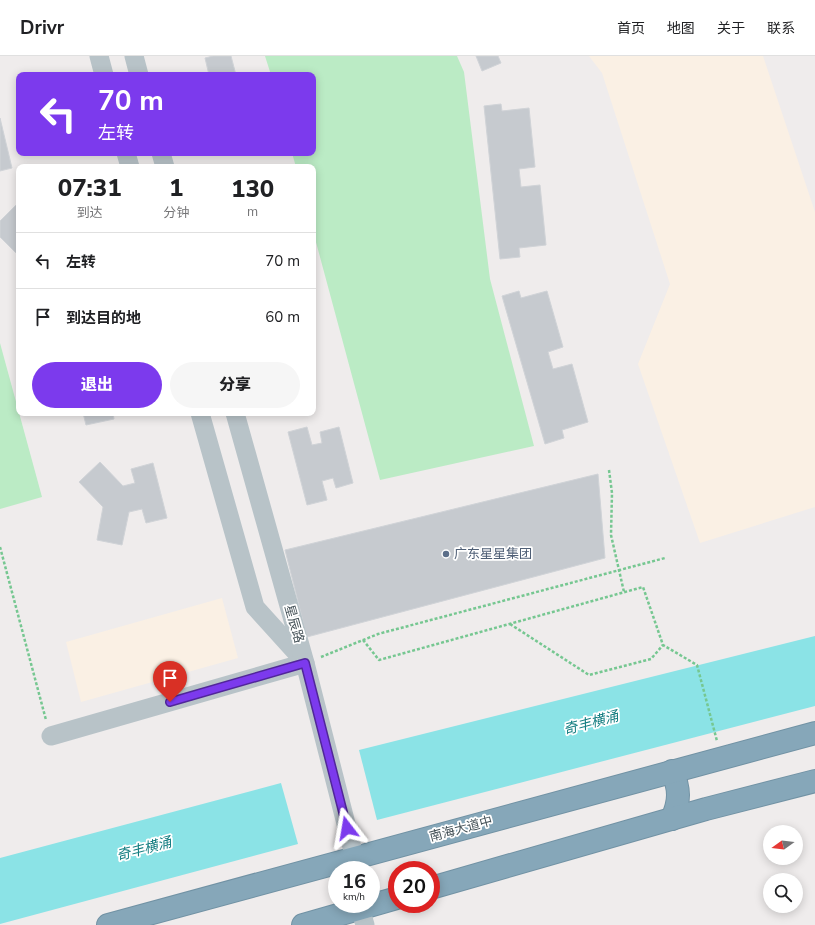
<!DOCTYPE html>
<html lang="zh">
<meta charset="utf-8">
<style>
body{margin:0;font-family:"Nunito Sans","Noto Sans SC",sans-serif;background:#f6f6f6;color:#202124;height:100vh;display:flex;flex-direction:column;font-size:15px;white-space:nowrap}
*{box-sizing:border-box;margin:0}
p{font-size:13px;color:#757577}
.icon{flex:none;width:22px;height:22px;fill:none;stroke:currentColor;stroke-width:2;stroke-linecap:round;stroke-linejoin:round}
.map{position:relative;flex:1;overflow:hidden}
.drawer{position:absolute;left:16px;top:108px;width:300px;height:252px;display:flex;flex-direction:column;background:#fff;border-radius:8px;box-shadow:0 2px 10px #0003}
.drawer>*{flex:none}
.guide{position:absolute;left:16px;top:16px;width:300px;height:84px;border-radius:8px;box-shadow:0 2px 10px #0003;background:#7c3aed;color:#fff;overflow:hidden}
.needle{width:26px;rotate:255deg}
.tools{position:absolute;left:763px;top:769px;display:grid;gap:8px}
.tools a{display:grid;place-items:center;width:40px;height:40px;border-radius:50%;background:#fff;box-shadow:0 2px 10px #0003;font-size:20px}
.speed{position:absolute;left:328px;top:805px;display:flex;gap:8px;font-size:20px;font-weight:700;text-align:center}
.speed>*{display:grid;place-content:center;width:52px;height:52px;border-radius:50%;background:#fff;box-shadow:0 2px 10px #0003;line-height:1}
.speed small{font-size:10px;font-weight:400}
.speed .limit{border:6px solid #d22;background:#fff;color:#111}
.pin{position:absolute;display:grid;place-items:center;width:34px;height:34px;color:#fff;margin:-41px -17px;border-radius:50% 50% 50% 0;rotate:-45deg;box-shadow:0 0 4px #0007}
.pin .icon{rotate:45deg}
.me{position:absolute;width:44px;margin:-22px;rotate:346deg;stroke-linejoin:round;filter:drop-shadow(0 0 3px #0008)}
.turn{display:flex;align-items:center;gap:14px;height:84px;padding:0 16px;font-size:18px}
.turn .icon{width:52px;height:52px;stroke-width:2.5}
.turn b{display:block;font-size:28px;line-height:34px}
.eta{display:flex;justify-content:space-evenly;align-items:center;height:68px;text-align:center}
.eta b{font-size:24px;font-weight:800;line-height:28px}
.cta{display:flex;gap:8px;margin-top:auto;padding:8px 16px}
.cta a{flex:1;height:46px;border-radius:24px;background:#7c3aed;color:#fff;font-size:16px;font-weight:800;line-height:46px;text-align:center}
.cta a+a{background:#f6f6f6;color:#202124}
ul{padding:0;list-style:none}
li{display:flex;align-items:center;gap:12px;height:56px;padding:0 16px;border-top:1px solid #e0e0e0}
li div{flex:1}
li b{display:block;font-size:15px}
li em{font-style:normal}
header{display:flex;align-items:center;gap:24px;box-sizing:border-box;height:56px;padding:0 20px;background:#fff;border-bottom:1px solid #e0e0e0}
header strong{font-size:19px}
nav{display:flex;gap:22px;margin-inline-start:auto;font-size:14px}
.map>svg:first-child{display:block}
.commercial{fill:#faf0e4}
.green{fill:#bbebc5}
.water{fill:#8be3e6}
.building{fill:#c6cacf;stroke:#d0d3d7}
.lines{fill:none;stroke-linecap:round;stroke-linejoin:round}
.highway-casing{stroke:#7192a4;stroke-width:24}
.path{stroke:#76c791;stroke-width:2.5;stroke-dasharray:3 2;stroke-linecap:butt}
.minor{stroke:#b8c3c8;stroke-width:19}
.highway{stroke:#86a7b9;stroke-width:22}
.route-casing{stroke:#51269a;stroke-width:10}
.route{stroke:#7c3aed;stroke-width:7}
.service-dot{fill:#5c6f8a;stroke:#fff;stroke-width:1.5}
.labels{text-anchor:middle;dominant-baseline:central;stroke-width:3.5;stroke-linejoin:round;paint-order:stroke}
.service-label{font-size:13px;fill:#4e5e75;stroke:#fff;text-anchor:start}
.street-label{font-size:13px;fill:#455258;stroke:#fff}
.water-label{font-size:14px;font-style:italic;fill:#137d80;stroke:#fff}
</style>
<header>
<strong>Drivr</strong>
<nav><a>首页</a><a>地图</a><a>关于</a><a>联系</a></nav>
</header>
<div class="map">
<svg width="815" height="869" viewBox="0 0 815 869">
<rect width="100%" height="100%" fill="#efecec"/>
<g class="commercial">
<polygon points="589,0 763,0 815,156 815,451 700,487 638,308 670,228 602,17"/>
<polygon points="222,542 238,602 81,646 66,586"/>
</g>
<g class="green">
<polygon points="265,0 457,0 464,16 490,223 534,390 380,424 313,175 313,111 296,111 292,97 313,97 313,19 271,19"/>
<polygon points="0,287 42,441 0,453"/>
</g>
<g class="water">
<polygon points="815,580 815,650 377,764 359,694"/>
<polygon points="281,727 298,788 0,868 0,802"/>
</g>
<g class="building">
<polygon points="213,0 231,0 236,19 209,19 205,2"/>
<polygon points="476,0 498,0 501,7 482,15"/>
<polygon points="501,48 502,55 529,52 535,111 519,113 521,131 540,129 546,189 519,192 520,201 500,203 484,50"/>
<polygon points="0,62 12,112 0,115"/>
<polygon points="16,149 19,152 19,208 17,198 0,181 0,165"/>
<polygon points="519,235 521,242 547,235 563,291 548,296 553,313 572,308 588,366 562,374 564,382 545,388 502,240"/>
<polygon points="83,357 113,357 114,363 86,369"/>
<polygon points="307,371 312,389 322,387 320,376 339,371 353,427 336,432 333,422 322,425 327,444 307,449 288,376"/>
<polygon points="100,406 123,430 135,427 131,413 153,407 167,462 146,467 142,453 129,456 122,489 97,484 103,451 79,426"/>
<polygon points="598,418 605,502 307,581 285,494"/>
</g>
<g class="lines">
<defs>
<g id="highway">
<path d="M672,715c8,18 8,30 0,48"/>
<polyline points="431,832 706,753 815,725"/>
<polyline points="108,869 815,677"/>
<polyline points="303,869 397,842"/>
</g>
</defs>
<use href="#highway" class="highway-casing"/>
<g class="path">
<polyline points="609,414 612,437 611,479 624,536"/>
<polyline points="0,491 46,664"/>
<polyline points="510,568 589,619 651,603 663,589"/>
<polyline points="363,584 379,604 643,531 663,589 697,609 717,685"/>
<polyline points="321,601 378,578 665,502"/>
</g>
<g class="minor">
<polyline points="99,0 104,19"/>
<polyline points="134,0 139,19"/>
<polyline points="126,97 130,111"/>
<polyline points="161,97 165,111"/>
<polyline points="200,357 255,551 302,603"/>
<polyline points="235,357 305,607 355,803"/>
<polyline points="51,680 305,607"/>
<polyline points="360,852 365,869"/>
</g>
<use href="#highway" class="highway"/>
</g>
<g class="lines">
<defs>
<polyline id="route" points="170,646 305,607 347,772"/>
</defs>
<use href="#route" class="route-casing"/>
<use href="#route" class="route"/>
</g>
<circle class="service-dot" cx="446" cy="498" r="4"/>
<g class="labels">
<g class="service-label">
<text x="454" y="498">广东星星集团</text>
</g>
<g class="street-label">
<text transform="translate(294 568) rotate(74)">星辰路</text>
<text transform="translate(461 773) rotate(-15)">南海大道中</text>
</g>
<g class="water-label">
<text transform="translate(591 667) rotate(-15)">奇丰横涌</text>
<text transform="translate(144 793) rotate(-15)">奇丰横涌</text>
</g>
</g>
</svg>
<div class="tools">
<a><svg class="needle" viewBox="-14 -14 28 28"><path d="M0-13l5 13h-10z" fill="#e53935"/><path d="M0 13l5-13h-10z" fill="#757577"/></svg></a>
<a><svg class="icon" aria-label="search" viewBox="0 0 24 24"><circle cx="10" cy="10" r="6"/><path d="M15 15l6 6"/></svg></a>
</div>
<div class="speed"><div>16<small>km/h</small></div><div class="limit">20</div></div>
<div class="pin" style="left:170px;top:646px;background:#d93025"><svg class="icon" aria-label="arrive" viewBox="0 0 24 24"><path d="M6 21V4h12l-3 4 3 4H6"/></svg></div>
<svg class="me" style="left:347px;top:772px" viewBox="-20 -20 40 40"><path d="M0-17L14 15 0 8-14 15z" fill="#7c3aed" stroke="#fff" stroke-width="4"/></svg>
<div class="guide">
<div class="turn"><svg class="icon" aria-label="left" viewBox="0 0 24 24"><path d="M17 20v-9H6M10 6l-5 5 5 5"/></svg><div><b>70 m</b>左转</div></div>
</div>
<section class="drawer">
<div class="eta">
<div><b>07:31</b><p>到达</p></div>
<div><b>1</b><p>分钟</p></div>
<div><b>130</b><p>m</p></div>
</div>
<ul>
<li><svg class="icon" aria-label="left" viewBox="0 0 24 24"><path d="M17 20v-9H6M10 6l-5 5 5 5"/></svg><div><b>左转</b></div><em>70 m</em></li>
<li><svg class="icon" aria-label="arrive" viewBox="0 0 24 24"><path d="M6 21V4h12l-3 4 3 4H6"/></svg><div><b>到达目的地</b></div><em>60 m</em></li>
</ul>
<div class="cta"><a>退出</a><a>分享</a></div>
</section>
</div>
